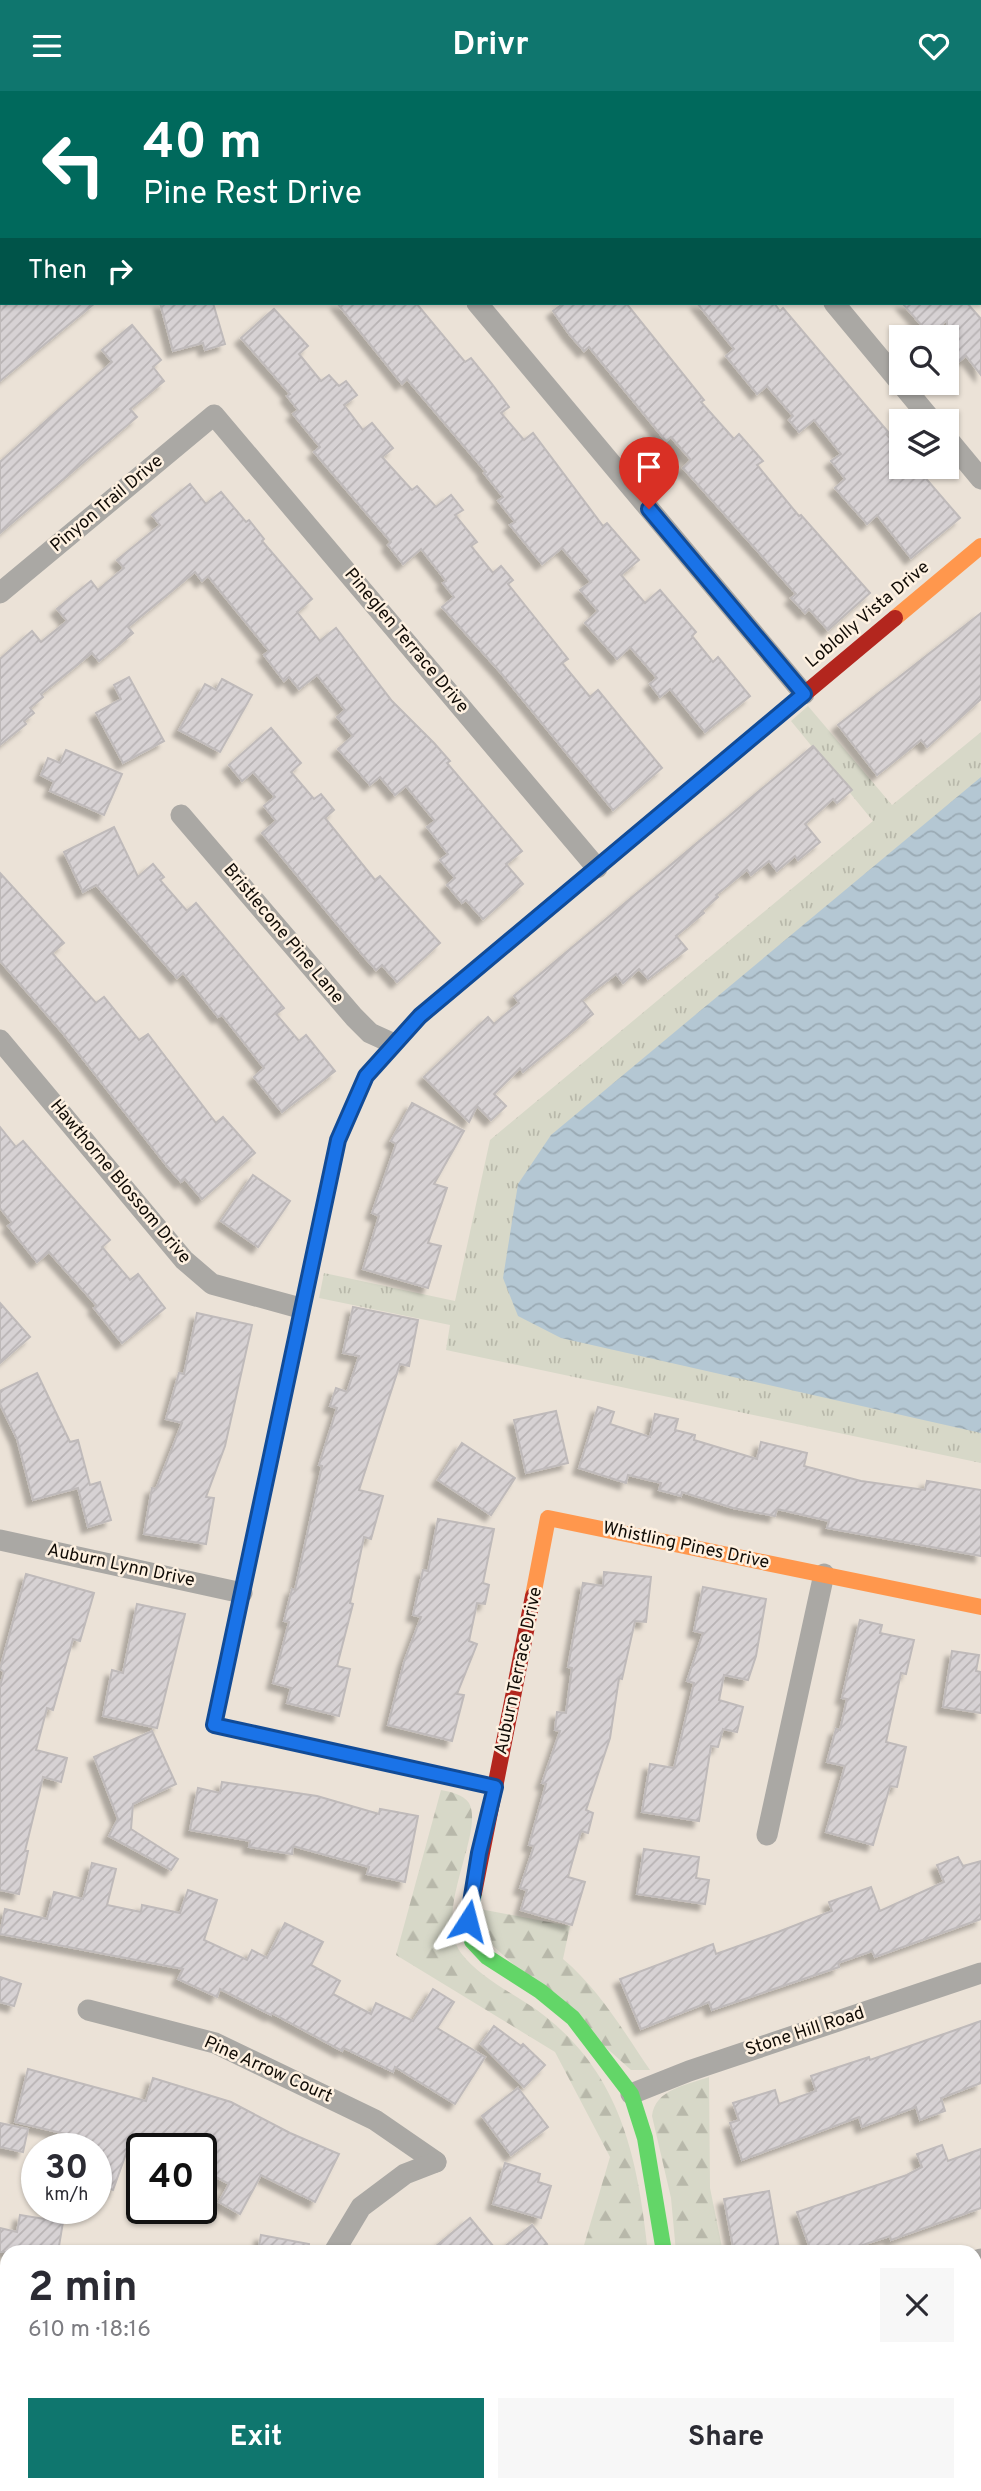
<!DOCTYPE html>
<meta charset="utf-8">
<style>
body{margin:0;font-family:Overpass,sans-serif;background:#f7f7f7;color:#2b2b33;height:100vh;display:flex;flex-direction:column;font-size:26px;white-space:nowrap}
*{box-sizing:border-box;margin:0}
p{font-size:23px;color:#7c7c81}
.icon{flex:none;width:38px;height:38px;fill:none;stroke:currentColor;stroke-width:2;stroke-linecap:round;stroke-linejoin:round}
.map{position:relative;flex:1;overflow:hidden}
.sheet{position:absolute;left:0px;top:2154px;width:982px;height:247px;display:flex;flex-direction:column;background:#fff;border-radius:21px 21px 0 0;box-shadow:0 2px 5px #0004}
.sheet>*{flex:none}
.hud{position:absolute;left:0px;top:0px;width:982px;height:214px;box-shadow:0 2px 5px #0004;background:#00695c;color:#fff;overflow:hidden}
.controls{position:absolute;left:889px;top:234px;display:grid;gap:14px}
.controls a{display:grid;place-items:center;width:70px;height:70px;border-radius:0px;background:#fff;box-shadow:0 2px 5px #0004;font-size:35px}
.speed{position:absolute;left:21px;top:2042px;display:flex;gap:14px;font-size:35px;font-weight:700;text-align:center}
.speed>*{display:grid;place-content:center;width:91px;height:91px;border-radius:50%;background:#fff;box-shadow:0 2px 5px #0004;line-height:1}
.speed small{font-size:18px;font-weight:400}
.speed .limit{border:4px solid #111;border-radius:10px;background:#fff;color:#111}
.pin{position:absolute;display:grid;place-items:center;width:60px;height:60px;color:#fff;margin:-72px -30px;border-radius:50% 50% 50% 0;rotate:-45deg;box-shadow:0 0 7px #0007}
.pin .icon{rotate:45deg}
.me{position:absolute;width:77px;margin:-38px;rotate:9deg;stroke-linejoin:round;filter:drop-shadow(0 0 5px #0008)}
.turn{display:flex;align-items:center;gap:24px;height:147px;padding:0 28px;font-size:32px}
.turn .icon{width:91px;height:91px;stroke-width:2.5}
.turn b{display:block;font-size:49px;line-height:60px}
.then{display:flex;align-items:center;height:66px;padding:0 28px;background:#0003;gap:14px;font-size:26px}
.round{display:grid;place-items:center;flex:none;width:74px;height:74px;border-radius:0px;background:#f7f7f7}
.overview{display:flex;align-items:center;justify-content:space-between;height:119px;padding:0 28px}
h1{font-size:42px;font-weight:700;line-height:52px}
.primary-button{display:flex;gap:14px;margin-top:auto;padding:14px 28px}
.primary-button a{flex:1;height:80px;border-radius:0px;background:#0f766e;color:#fff;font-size:28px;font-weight:700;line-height:80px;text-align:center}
.primary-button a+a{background:#f7f7f7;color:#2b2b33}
header{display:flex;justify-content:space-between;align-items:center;height:91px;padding:0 28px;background:#0f766e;color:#fff;font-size:32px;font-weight:700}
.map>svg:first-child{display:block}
.grass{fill:url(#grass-tufts)}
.forest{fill:url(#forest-firs)}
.water{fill:url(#water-waves)}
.building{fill:url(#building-hatch);stroke:#bfbaba;stroke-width:2;filter:url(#shadow)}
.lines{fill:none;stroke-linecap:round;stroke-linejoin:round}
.street{stroke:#aaa8a4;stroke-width:21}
.fast{stroke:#63d668;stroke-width:16}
.slow{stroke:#ff974d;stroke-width:16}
.jam{stroke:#b3261e;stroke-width:16}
.route-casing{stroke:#114b97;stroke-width:18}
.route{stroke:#1a73e8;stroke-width:12}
.labels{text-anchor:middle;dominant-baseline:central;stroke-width:5;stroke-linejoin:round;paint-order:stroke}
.street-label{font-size:18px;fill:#110c06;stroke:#fef1e1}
</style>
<header><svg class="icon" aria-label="menu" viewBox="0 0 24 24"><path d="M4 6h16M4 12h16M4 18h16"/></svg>Drivr<svg class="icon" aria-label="heart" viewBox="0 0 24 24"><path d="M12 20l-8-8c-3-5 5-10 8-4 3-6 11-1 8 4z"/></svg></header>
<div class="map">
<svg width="981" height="2400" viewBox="0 0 981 2400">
<defs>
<pattern id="grass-tufts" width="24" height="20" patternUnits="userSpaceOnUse" patternTransform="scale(1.75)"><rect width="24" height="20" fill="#d7d8c8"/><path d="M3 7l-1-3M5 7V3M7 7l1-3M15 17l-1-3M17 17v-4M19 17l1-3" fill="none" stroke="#b8b8aa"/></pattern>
<pattern id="forest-firs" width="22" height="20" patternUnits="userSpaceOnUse" patternTransform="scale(1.75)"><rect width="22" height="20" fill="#d7d8c8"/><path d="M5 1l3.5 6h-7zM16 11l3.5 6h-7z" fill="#b8b8aa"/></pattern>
<pattern id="water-waves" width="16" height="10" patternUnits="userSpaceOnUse" patternTransform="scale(1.75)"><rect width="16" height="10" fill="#b4c7d3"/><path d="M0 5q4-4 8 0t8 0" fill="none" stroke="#9aaab4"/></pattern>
<pattern id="building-hatch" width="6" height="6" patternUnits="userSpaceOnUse" patternTransform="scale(1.75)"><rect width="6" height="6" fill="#d7d2d4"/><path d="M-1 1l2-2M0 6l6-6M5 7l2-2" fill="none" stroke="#b8b3b4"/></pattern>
<filter id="shadow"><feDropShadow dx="-6" dy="6" stdDeviation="2" flood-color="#0004"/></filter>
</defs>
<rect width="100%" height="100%" fill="#ebe2d7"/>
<polygon class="grass" points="808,615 892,714 981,641 981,1372 446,1259 450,1234 319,1207 324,1182 455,1210 490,1049 873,730 791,630"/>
<g class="forest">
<path d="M441,1699c9,2 22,4 28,13 16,29 -37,109 -8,150 20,27 59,43 85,64 76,60 92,144 102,235h-66l28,-95 -55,-105 -159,-97z"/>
<path d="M480,1818l90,17 -7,33c36,30 61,73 87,111h-19l-148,-133z"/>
<path d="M709,1986l1,111 13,64h-47l-5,-54 -19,-82c3,-27 35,-31 57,-39z"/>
<polygon points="739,2394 942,2394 924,2400 741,2400"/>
</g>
<polygon class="water" points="981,686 981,1342 561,1247 518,1225 503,1187 518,1093 551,1044"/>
<g class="building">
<polygon points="0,212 95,212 0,290"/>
<polygon points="160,212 213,212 225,253 205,259 203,252 173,260"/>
<polygon points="337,212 416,212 465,271 471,267 492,293 509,316 501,322 524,349 533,342 603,435 607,432 639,469 621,484 645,512 660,499 696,541 692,545 713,571 718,566 750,605 705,641 670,598 660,606 650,593 657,587 630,556 617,568 585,532 598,520 580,499 591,491 562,457 542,473 510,434 515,431 498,410 503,406 484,382 486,381 407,288 402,293"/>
<polygon points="564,212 626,212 704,309 701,311 734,348 739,343 763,370 757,374 799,425 801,424 870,502 828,539 809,518 805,522 791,507 796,503 683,377 691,369 671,346 666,350 589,256 584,260 569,243 553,220"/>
<polygon points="697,212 774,212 780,220 783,217 889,342 887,344 901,360 901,376 916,376 960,427 911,467 877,424 867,433 835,397 845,388 831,370 841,363 814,329 799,341 789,329 793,325 767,295 757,303 726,265 734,258"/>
<polygon points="902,212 967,212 981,228 981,284 966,265 947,280 947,229 930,244"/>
<polygon points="274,218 308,255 299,263 321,290 329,284 339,295 346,290 357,304 344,314 363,339 372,332 393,357 382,366 412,399 417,395 436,416 451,404 463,419 455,424 477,451 471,455 493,482 501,475 513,489 508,493 568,568 562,572 590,606 598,599 662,677 613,719 501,582 442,516 454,506 443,492 446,490 421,458 403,473 388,454 391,451 314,361 320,356 293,323 298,319 287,305 290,303 241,247"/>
<polygon points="132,234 161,269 153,276 164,290 130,318 137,326 0,442 0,371 112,271 102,259"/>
<polygon points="190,393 206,413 221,401 246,431 249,429 264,448 262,450 312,508 297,521 320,550 336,537 392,610 434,652 450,670 447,672 522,760 506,773 523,793 483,828 466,809 462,812 447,794 455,787 440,769 448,763 427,736 435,730 406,695 395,704 380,686 370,694 338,658 353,645 337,626 345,619 317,584 299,598 289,586 284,590 264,564 269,560 208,485 202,490 195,481 128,536 133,542 99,570 92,562 41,603 43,606 30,617 34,622 24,630 26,633 0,654 0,568 32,540 41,551 67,530 57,518 91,490 98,499 124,477 117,469 160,434 152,424"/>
<polygon points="981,522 981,608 927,656 921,649 877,684 838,634"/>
<polygon points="129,586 164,650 123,672 96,622 121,608 114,594"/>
<polygon points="222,588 252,604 220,661 179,639 205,593 216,599"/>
<polygon points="271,637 301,672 291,681 314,708 321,703 334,719 325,727 375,789 380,785 440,852 397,891 382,874 376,879 361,862 262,742 276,730 264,715 275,706 253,681 242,690 229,674"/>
<polygon points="813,655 852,699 837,712 833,708 805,733 820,751 798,769 795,765 777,780 769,770 751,784 747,779 716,804 718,806 702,820 704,822 676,845 687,858 648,888 639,878 623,892 616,883 582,909 593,923 523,981 520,977 494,1003 506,1015 491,1029 477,1015 469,1031 424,986 488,926 494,933 519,912 514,905"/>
<polygon points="66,659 122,683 104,724 50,700 54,691 41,684 48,667 60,672"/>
<polygon points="114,736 138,786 153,773 164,786 160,789 187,820 196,812 284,917 276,923 299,950 306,944 335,980 282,1021 254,986 264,977 222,924 218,926 183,882 177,887 96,794 83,801 64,761"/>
<polygon points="0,782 64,852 52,862 96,912 104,906 139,949 148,943 216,1032 223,1026 255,1062 202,1108 185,1088 181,1091 167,1075 61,940 0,870"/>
<polygon points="412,1012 464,1040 434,1093 447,1097 428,1152 441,1155 428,1197 363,1178 379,1125 372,1122 396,1053 391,1050"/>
<polygon points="0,1036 16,1056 23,1050 110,1149 102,1156 130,1189 138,1183 165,1217 122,1252 94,1217 97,1215 49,1161 37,1171 8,1135 12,1132 0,1117"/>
<polygon points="253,1084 290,1110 258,1156 221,1130"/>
<polygon points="0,1212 30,1246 0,1272"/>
<polygon points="353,1216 418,1229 409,1275 400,1273 359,1399 383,1405 371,1448 364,1446 350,1512 353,1513 337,1575 350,1578 339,1625 287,1612 291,1597 273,1592 289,1531 284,1530 292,1498 295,1499 322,1375 319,1374 337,1317 330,1315 336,1297 347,1301 359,1265 343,1262"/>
<polygon points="197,1222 252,1234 225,1355 206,1406 214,1407 206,1453 144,1443 152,1397 156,1398 182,1332 166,1328 179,1282 184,1283"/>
<polygon points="37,1282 70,1351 78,1349 90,1394 100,1391 111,1429 88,1436 78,1397 33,1409 17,1348 0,1313 0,1300"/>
<polygon points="598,1316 614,1321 610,1333 650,1346 655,1323 678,1328 675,1339 695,1344 694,1349 757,1368 761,1351 807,1362 804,1375 861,1390 925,1399 927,1390 981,1399 981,1465 827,1437 829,1430 777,1418 775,1425 733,1417 682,1401 681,1405 659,1399 661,1392 628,1384 626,1392 579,1377"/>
<polygon points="556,1320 568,1372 526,1382 514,1329"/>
<polygon points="462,1352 515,1387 491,1424 438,1389"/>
<polygon points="438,1428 494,1438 483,1492 489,1494 485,1513 477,1512 469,1550 477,1553 457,1603 464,1604 452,1650 388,1634 404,1571 421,1526 413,1524 423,1479 428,1480"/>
<polygon points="604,1481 651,1486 646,1531 635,1530 622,1588 619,1587 610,1647 586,1719 593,1722 588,1742 581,1740 568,1786 585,1791 572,1834 521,1819 527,1799 520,1797 534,1755 529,1754 546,1693 542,1692 560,1640 555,1639 557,1621 566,1622 572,1577 568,1576 583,1492 603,1495"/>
<polygon points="26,1483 94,1502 80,1550 73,1548 53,1619 47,1617 36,1659 67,1667 61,1691 43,1686 25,1760 28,1760 19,1803 0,1799 0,1595 4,1581 0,1578"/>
<polygon points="703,1496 766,1508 756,1565 748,1589 724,1584 719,1609 743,1616 737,1641 723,1638 718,1656 711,1655 699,1730 642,1721 650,1673 674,1677 694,1592 687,1590 703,1542 694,1540"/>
<polygon points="137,1513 185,1523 157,1637 103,1625 112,1579 123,1582"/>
<polygon points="860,1529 882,1534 880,1542 914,1549 906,1583 901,1582 886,1651 906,1656 897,1696 890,1695 873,1754 826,1741 845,1675 827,1671 836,1638 840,1639 847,1608 842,1607"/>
<polygon points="952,1560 979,1564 976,1580 981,1581 981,1622 943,1616"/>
<polygon points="152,1640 176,1693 133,1713 131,1738 178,1768 171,1779 109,1745 118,1728 94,1666"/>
<polygon points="222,1691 317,1705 379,1723 380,1718 418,1725 405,1791 367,1783 369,1776 293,1755 292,1763 249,1756 250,1750 190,1739 198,1697 220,1702"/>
<polygon points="644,1758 699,1766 696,1787 709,1789 705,1813 637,1803"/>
<polygon points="958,1766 963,1775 981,1770 981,1828 875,1866 872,1860 838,1872 839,1876 712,1919 709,1911 641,1938 620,1888 713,1853 716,1863 778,1841 832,1820 829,1811 871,1796 880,1820 944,1791 937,1774"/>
<polygon points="92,1772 116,1778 107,1814 141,1821 142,1814 180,1822 188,1799 217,1809 204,1849 247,1869 252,1859 267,1867 285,1832 323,1851 311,1874 340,1890 333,1903 371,1923 376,1912 413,1930 433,1898 454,1911 437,1937 485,1966 455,2013 395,1976 393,1981 344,1957 342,1960 272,1922 271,1924 220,1898 217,1906 178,1888 183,1878 0,1843 5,1818 47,1828 54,1801 83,1808"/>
<polygon points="0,1886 21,1893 14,1915 0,1911"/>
<polygon points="981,1930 981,1992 941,2007 945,2020 920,2029 916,2016 862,2036 859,2026 742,2069 730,2032 739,2029 733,2012 775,1999 779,2013 816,2000 811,1985 869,1966 870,1969"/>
<polygon points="494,1935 521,1955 523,1953 545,1974 524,1996 481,1953"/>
<polygon points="28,1978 146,2010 153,1987 231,2011 290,2042 339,2063 315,2111 261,2084 240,2123 219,2111 229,2093 201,2078 201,2058 169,2058 132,2046 113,2099 96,2093 96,2076 101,2062 96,2058 64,2052 66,2043 15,2031"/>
<polygon points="518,1997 548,2036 511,2064 482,2025"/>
<polygon points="0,2032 28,2038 23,2061 0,2056"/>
<polygon points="942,2054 948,2070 981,2058 981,2117 891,2149 890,2145 856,2156 858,2161 830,2161 827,2154 811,2160 797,2121 907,2084 922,2076 917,2063"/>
<polygon points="505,2072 540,2083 538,2091 551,2095 541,2127 493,2113"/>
<polygon points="769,2100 779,2158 734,2161 724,2108"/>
<polygon points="20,2124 63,2131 58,2161 0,2161 0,2137 17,2141"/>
<polygon points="470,2127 498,2161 532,2134 547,2153 536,2161 429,2161"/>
<polygon points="261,2144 309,2153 308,2161 258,2161"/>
</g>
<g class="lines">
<g class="street">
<polyline points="300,0 302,2"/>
<polyline points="657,0 659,2"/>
<polyline points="178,2 180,0"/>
<polyline points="0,151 2,150"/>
<polyline points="477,212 804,603"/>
<polyline points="834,212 933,331"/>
<polyline points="947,347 981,388"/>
<polyline points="0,502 214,324 597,777"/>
<polyline points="181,724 354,926 370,942 392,952"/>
<polyline points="0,949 184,1169 212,1193 300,1217"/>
<polyline points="0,1449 242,1502"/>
<polyline points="767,1744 824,1483"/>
<polyline points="88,1919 215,1952 375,2029 436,2071"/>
<polyline points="631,2003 689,1980 981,1882"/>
<polyline points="334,2161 361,2116 405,2083 436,2071"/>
<polyline points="975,2170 981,2168"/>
<polyline points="0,2235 7,2237"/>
<polyline points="726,2394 729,2400"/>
</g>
<polyline class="fast" points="474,1802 468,1830 472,1850 487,1866 540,1900 573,1927 631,2003 645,2047 664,2161"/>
<g class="slow">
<polyline points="895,527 981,455"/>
<polyline points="328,1096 338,1050 366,985 420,925 527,835"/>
<polyline points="245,1488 214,1634 495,1696"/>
<polyline points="533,1505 548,1427 981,1516"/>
<polyline points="969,2400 981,2396"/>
</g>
<g class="jam">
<polyline points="527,835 895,527"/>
<polyline points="245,1488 328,1096"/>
<polyline points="474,1802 533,1505"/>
</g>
</g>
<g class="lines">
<defs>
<polyline id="route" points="468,1830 479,1762 495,1696 214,1634 338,1049 366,985 420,925 804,603 649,418"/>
</defs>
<use href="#route" class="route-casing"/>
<use href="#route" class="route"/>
</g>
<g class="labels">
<g class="street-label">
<text transform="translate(107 413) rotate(-40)">Pinyon Trail Drive</text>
<text transform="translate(868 524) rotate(-40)">Loblolly Vista Drive</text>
<text transform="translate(406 550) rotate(50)">Pineglen Terrace Drive</text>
<text transform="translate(283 843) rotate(50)">Bristlecone Pine Lane</text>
<text transform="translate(120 1091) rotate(50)">Hawthorne Blossom Drive</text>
<text transform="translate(686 1455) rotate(12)">Whistling Pines Drive</text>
<text transform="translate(121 1475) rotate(12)">Auburn Lynn Drive</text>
<text transform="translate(519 1580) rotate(-78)">Auburn Terrace Drive</text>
<text transform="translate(805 1941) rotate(-18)">Stone Hill Road</text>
<text transform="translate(268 1979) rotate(24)">Pine Arrow Court</text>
</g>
</g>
</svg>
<div class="controls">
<a><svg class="icon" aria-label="search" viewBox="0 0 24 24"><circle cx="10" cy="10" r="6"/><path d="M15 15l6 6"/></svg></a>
<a><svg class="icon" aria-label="layers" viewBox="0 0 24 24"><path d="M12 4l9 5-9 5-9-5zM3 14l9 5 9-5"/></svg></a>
</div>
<div class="speed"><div>30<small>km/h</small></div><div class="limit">40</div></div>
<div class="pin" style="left:649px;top:418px;background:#d93025"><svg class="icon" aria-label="arrive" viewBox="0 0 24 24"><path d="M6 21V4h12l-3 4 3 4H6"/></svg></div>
<svg class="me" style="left:468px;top:1830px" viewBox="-20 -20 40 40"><path d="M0-17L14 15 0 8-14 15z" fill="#1a73e8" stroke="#fff" stroke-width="4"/></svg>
<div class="hud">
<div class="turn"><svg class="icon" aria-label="left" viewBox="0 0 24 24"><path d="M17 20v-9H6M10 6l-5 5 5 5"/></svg><div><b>40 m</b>Pine Rest Drive</div></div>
<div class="then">Then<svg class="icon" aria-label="right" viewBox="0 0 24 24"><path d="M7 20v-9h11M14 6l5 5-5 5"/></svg></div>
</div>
<section class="sheet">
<div class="overview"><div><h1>2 min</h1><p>610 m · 18:16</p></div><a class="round"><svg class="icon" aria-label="close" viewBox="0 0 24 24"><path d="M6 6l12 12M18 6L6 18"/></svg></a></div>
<div class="primary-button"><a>Exit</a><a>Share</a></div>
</section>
</div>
